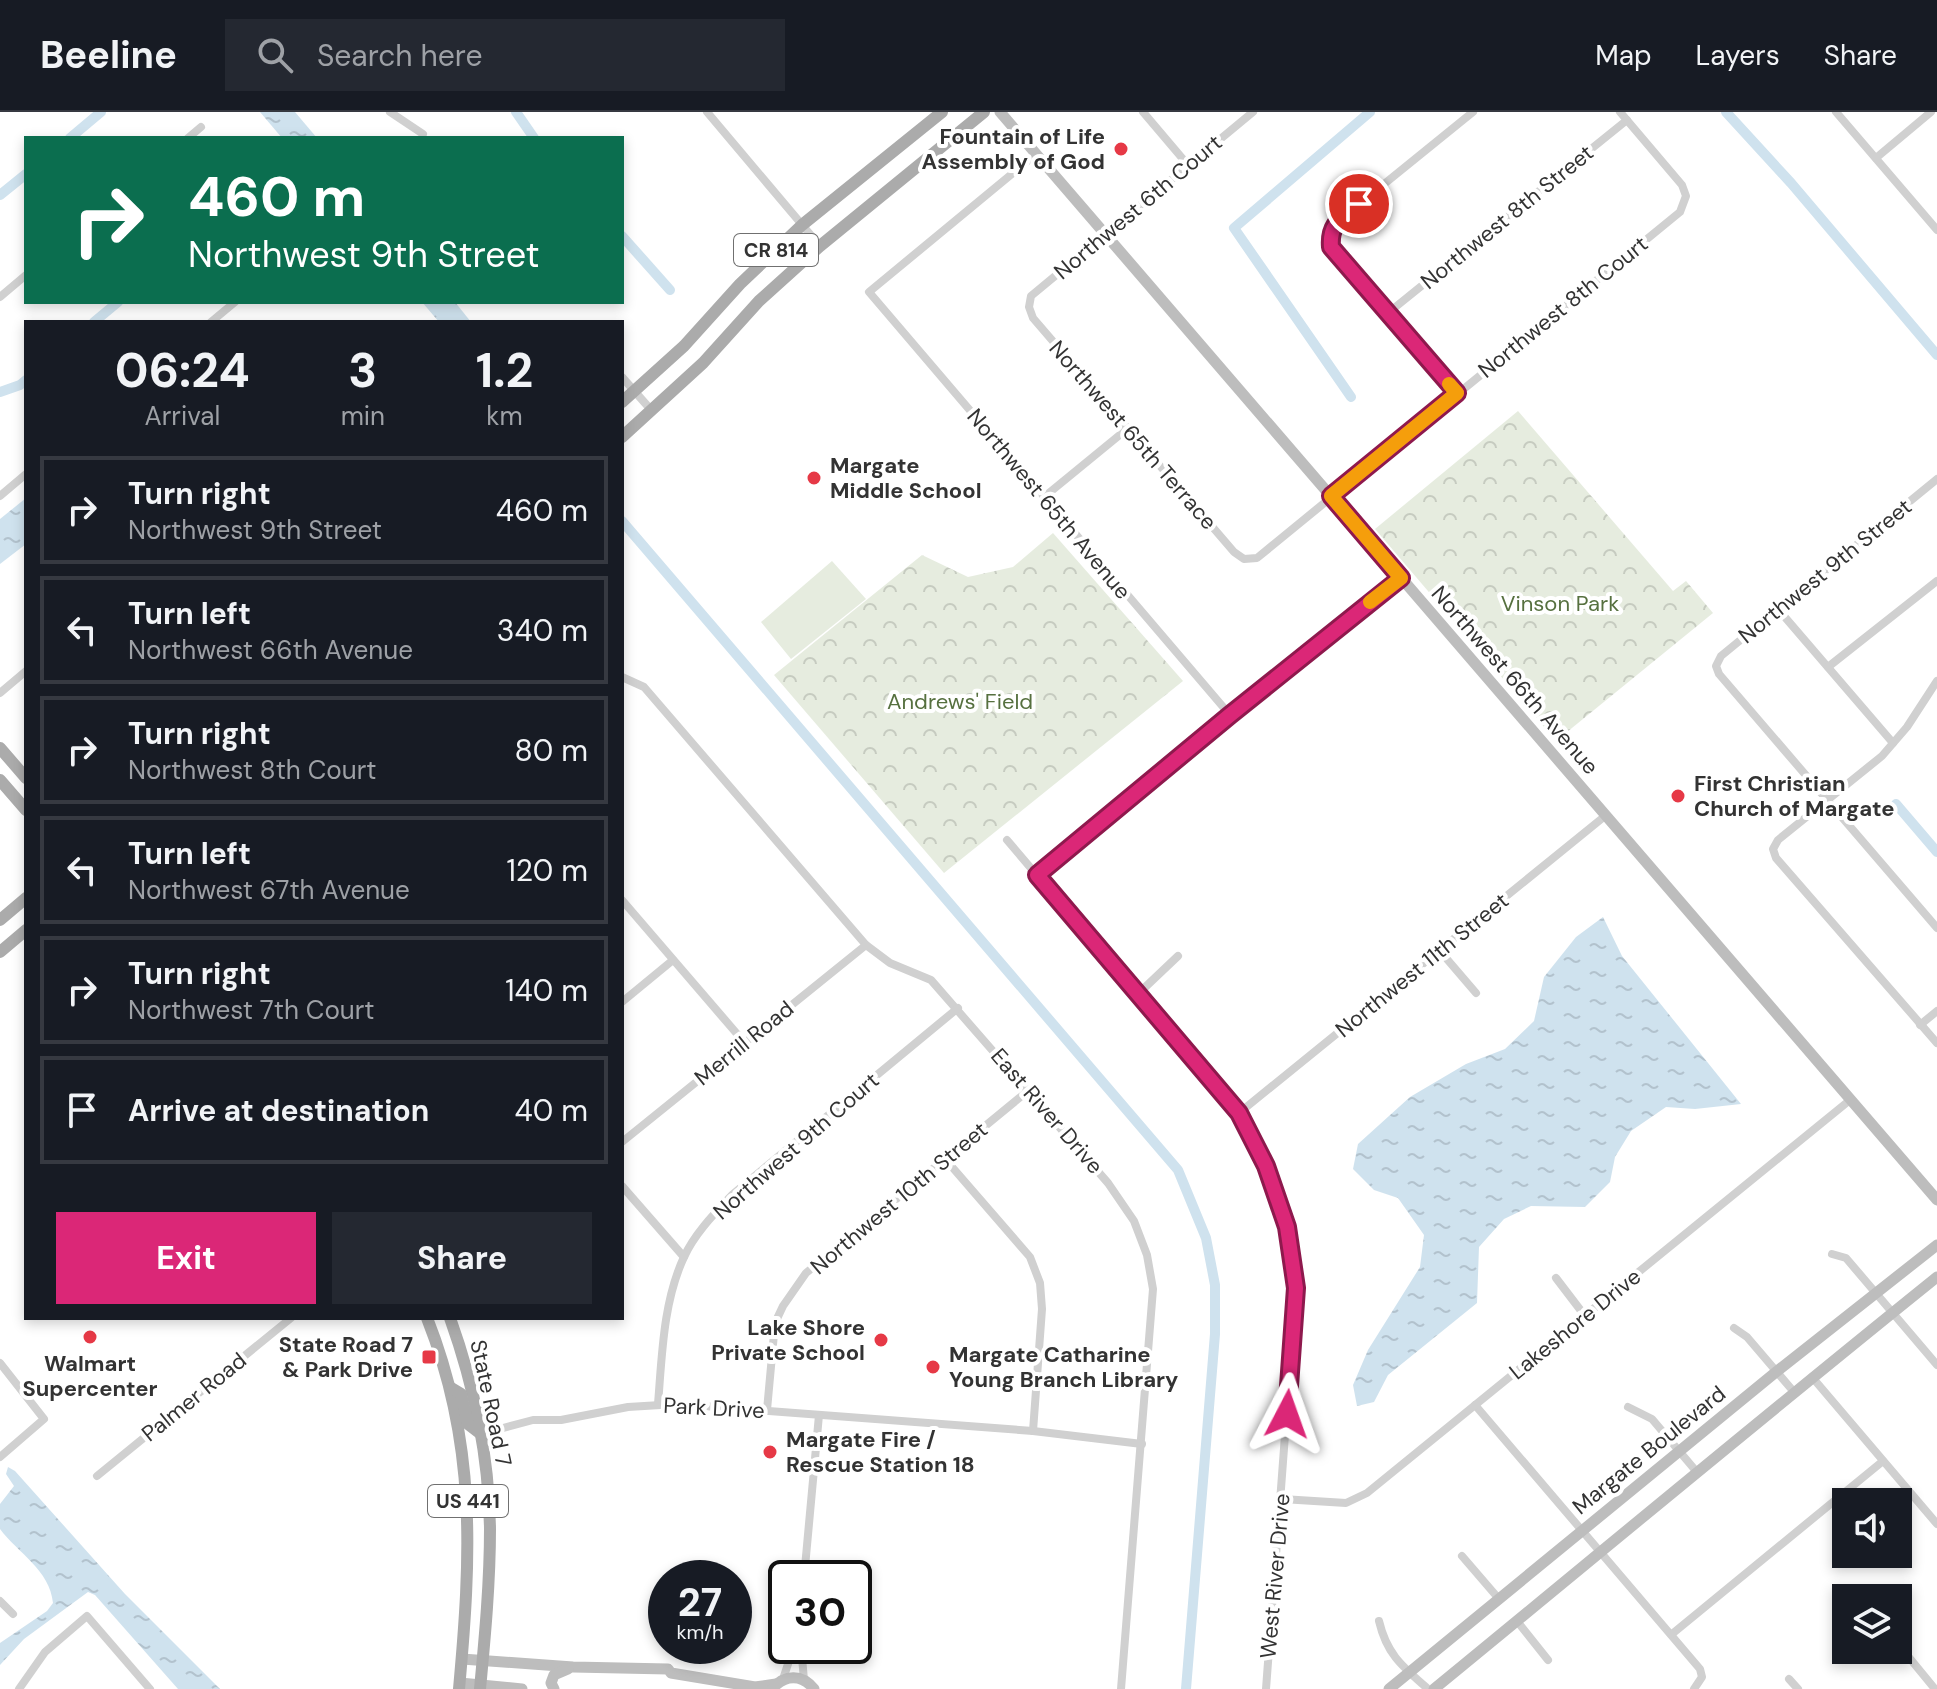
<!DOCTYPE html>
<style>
body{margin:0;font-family:"DM Sans",sans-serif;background:#242831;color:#f1f3f6;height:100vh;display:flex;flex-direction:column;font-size:30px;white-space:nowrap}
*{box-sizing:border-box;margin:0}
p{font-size:26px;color:#9ea1a6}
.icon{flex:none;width:44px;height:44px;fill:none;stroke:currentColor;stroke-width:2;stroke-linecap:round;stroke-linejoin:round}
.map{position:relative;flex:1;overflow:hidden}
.drawer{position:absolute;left:24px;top:208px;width:600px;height:1000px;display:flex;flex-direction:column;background:#171b24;border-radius:0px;box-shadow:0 4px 12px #0003}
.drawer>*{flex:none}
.top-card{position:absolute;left:24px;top:24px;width:600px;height:168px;border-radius:0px;box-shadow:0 4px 12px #0003;background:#0b6e4f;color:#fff;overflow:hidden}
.buttons{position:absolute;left:1832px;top:1376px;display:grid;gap:16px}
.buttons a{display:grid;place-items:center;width:80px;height:80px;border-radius:0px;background:#171b24;box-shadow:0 4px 12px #0003;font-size:40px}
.speed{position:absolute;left:648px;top:1448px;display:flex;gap:16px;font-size:40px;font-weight:700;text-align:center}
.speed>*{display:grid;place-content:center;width:104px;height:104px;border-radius:50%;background:#171b24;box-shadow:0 4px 12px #0003;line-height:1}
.speed small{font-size:20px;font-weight:400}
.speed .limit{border:4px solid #111;border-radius:12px;background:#fff;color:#111}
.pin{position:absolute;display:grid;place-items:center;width:68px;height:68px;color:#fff;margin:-34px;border:4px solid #fff;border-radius:50%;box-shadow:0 2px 8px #0007}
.me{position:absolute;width:88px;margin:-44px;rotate:4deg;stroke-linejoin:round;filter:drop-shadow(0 0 6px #0008)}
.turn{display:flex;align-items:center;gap:28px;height:168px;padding:0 32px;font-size:36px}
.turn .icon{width:104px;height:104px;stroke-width:2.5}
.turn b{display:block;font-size:56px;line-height:68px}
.eta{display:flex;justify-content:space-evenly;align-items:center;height:136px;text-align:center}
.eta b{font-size:48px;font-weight:700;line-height:56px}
.cta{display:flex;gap:16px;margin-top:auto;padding:16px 32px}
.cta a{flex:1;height:92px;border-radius:0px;background:#db2777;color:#fff;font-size:32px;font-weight:700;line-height:92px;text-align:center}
.cta a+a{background:#242831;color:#f1f3f6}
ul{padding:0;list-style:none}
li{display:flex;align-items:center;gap:24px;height:108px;margin:0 16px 12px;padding:0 16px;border:4px solid #363941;border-radius:0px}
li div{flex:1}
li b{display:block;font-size:30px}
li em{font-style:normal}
header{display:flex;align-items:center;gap:48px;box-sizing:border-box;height:112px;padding:0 40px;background:#171b24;border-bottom:2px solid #363941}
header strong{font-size:38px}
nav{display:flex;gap:44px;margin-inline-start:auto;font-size:28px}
.search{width:560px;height:72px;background:#242831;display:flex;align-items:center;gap:20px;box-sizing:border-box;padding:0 28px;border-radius:0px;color:#9ea1a6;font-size:30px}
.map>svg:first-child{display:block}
.green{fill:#e6ecdf}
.park{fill:url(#park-crowns)}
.water{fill:url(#water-ripples)}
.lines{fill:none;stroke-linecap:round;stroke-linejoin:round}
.canal{stroke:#cfe2ee;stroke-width:10}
.street{stroke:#d0d0d0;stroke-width:8}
.secondary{stroke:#bdbdbd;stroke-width:11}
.primary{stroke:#ababab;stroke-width:12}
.route-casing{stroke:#8e194d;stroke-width:20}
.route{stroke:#db2777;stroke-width:14}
.slow{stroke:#f59e0b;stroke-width:14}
.poi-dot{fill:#e63946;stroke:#fff;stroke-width:3}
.labels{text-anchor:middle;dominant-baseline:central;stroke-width:8;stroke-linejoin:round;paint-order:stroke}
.shield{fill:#fff;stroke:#707070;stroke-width:2}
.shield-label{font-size:20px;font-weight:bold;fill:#333}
.poi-label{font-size:22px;font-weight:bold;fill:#333;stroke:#fff;text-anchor:start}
.street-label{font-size:22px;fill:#333;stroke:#fff}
.park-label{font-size:22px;fill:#56703f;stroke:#fff}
</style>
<header>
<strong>Beeline</strong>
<div class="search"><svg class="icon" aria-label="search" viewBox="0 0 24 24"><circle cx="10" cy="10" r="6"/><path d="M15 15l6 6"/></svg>Search here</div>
<nav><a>Map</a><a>Layers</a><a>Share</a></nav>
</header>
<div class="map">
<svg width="1937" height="1577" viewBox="0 0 1937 1577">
<defs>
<pattern id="park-crowns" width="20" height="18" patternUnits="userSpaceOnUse" patternTransform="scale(2)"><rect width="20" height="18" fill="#e6ecdf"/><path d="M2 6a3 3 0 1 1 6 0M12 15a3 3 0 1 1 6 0" fill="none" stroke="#c6cbc0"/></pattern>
<pattern id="water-ripples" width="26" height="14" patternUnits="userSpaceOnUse" patternTransform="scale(2)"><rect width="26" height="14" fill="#cfe2ee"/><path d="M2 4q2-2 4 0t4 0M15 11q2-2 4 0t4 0" fill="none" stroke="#b2c2cd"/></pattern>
</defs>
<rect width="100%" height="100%" fill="#fff"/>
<polygon class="green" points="832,449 866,487 791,547 761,510"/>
<g class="park">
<polygon points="1518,299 1673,479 1686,469 1713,501 1556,629 1375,417"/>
<polygon points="1053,421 1183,569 944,761 774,563 922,443 968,465 1013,455"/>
</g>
<g class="water">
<polygon points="260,0 295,0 317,26 282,26"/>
<polygon points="422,190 455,190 471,210 439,210"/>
<polygon points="26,386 26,432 0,452 0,407"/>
<polygon points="1603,805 1622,844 1741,992 1695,997 1666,995 1631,1019 1615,1045 1610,1070 1585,1095 1531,1094 1504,1107 1479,1135 1477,1191 1388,1263 1374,1290 1357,1294 1353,1273 1368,1238 1420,1155 1424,1123 1398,1086 1374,1078 1353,1057 1358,1032 1410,985 1466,952 1505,937 1534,909 1544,865 1576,825"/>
<path d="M8,1355l7,4 110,123 95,95h-42l-83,-94 -7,-3 -64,47 -24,26v-22l47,-32 6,-8c-3,-33 -35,-50 -53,-74v-25l14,-18 -8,-12z"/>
</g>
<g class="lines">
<g class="canal">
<polyline points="516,0 534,26"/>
<polyline points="1726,0 1791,71 1937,243"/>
<polyline points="70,26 101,0"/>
<polyline points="0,83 26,62"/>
<polyline points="622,124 670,178"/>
<polyline points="94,210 118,190"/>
<polyline points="0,280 20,273 26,268"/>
<polyline points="1351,285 1234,116 1370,0"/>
<polyline points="622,409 1178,1058 1206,1126 1215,1173 1215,1222 1186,1577"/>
<polyline points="1896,692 1937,740"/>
</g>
<g class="street">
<polyline points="390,0 423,22"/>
<polyline points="707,0 820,134"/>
<polyline points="1143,0 1188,53"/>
<polyline points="1253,0 1031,184 1029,195 1033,206 1234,440 1244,447 1257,446 1680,100 1686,84 1682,73 1620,0"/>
<polyline points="1836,0 1937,118"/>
<polyline points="188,26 201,15"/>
<polyline points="1036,42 869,180 1230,603"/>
<polyline points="1876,46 1931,0"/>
<polyline points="0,185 26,163"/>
<polyline points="1388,201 1627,8"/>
<polyline points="211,210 235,190"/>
<polyline points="622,265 652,299"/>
<polyline points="1457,281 1331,135 1330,122 1336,111 1473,0"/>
<polyline points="1937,367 1721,544 1716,554 1719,562 1937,816"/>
<polyline points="0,384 26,362"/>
<polyline points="1044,385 1127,317"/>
<polyline points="1778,497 1893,631"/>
<polyline points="1828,555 1937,469"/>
<polyline points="622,565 644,575 866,833 890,851 931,868 1108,1071 1134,1109 1147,1143 1153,1177 1121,1577"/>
<polyline points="1937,569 1907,615 1882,644 1778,728 1773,737 1776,746 1937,931"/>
<polyline points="0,581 26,559"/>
<polyline points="1007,728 1239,1001 1266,1054 1287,1115 1296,1176 1266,1577"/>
<polyline points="1037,763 1230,603 1401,466"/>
<polyline points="622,788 744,930"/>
<polyline points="1440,839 1476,881"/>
<polyline points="1139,881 1178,844"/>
<polyline points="622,890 673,848"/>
<polyline points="1920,913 1937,899"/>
<polyline points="1239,1001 1605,704"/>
<polyline points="622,1030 866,833"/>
<polyline points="946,1048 1030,1145 1040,1171 1042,1197 1033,1319"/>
<polyline points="622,1074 684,1145"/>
<polyline points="1832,1142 1846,1146 1937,1253"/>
<polyline points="1556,1166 1585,1204"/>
<polyline points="1734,1216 1747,1225 1794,1280"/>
<polyline points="0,1251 44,1307 0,1345"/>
<polyline points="1812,1265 1937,1412"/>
<path d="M658,1292c4,-48 5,-102 26,-147 11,-24 31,-44 49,-63l225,-186"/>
<polyline points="1475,1293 1700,1557 1702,1565 1694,1577"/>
<polyline points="1628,1295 1652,1307 1696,1359"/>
<polyline points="767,1298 775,1211 783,1194 806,1161 1029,978"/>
<polyline points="481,1322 533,1308 561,1308 628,1295 677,1292 1033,1319 1142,1332"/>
<polyline points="97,1364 291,1206"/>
<polyline points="1282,1387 1346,1391 1367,1381 1850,988"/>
<polyline points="1462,1444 1499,1487"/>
<polyline points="804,1466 819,1303"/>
<polyline points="0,1489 13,1502"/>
<path d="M1379,1509c8,34 24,46 49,68"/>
<polyline points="1517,1509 1548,1548"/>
<polyline points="1672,1522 1883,1349"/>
<polyline points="1898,1532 1935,1577"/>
<polyline points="801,1534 804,1568"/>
<polyline points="783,1567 794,1534"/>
<polyline points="1789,1567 1798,1577"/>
<polyline points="19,1577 45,1540 87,1504 150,1577"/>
</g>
<g class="secondary">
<polyline points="1000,0 1937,1088"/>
<polyline points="462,1547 573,1555 668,1557 671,1561 755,1575 776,1572"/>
<polyline points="460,1571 522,1577"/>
<polyline points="554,1577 551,1571 554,1563 568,1557"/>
<path d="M772,1577c13,-15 30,-15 42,0"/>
<polyline points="1389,1577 1776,1260 1937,1133"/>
<path d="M1434,1577c167,-137 334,-276 503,-412"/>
</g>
<g class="primary">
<polyline points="622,290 684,234 740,172 802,113 942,0"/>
<polyline points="622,325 703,251 759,189 820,134 984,0"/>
<polyline points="0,636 26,666"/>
<polyline points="0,668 26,698"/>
<polyline points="0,808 26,786"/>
<polyline points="0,840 26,818"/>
<path d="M427,1206c50,126 44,239 32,371"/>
<path d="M450,1206c24,67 39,140 40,211 0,53 -5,107 -10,160"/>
<polyline points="451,1276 461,1282 468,1312 481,1322"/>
</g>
</g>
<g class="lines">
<defs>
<path id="route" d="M1287,1302l9,-126 -9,-61 -21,-61 -27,-53 -202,-238 193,-160 171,-137 -70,-82 126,-103 -126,-146c-2,-24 11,-29 28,-43"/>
</defs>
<use href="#route" class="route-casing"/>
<use href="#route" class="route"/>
<polyline class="slow" points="1370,490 1401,466 1331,384 1457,281 1449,272"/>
</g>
<g class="poi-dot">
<circle cx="1121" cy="37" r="8"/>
<circle cx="814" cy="366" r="8"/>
<circle cx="1678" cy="684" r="8"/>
<circle cx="90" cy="1225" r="8"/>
<circle cx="881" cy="1228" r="8"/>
<rect x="421" y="1237" width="16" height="16" rx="4"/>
<circle cx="933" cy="1255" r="8"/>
<circle cx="770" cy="1340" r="8"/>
</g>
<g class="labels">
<g class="shield">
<rect x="734" y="122" width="84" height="32" rx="6"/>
<rect x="428" y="1373" width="80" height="32" rx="6"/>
</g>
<g class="shield-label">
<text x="776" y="138">CR 814</text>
<text x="468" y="1389">US 441</text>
</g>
<g class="poi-label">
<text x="1105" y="24" text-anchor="end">Fountain of Life<tspan x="1105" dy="25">Assembly of God</tspan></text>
<text x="830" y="353">Margate<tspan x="830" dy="25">Middle School</tspan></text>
<text x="1694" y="671">First Christian<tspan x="1694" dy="25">Church of Margate</tspan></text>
<text x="865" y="1215" text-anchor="end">Lake Shore<tspan x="865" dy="25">Private School</tspan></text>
<text x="413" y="1232" text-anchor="end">State Road 7<tspan x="413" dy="25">&amp; Park Drive</tspan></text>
<text x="949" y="1242">Margate Catharine<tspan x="949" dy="25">Young Branch Library</tspan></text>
<text x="90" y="1251" text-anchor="middle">Walmart<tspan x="90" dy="25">Supercenter</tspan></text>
<text x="786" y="1327">Margate Fire /<tspan x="786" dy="25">Rescue Station 18</tspan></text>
</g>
<g class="street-label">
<text transform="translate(1138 95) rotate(-40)">Northwest 6th Court</text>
<text transform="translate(1507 105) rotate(-39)">Northwest 8th Street</text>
<text transform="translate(1563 195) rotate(-39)">Northwest 8th Court</text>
<text transform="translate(1133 323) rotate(49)">Northwest 65th Terrace</text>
<text transform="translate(1049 392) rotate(50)">Northwest 65th Avenue</text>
<text transform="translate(1825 459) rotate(-39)">Northwest 9th Street</text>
<text transform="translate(1515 568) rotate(49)">Northwest 66th Avenue</text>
<text transform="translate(1422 853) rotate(-39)">Northwest 11th Street</text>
<text transform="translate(744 931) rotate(-39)">Merrill Road</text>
<text transform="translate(1047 999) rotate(49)">East River Drive</text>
<text transform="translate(796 1034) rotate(-41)">Northwest 9th Court</text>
<text transform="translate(899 1086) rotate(-40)">Northwest 10th Street</text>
<text transform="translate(1575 1212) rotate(-39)">Lakeshore Drive</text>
<text transform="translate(194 1285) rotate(-39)">Palmer Road</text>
<text transform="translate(491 1291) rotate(78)">State Road 7</text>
<text transform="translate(714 1296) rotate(3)">Park Drive</text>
<text transform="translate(1649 1338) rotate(-39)">Margate Boulevard</text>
<text transform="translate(1275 1464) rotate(-85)">West River Drive</text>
</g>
<g class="park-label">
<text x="1560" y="491">Vinson Park</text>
<text x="960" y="589">Andrews' Field</text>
</g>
</g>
</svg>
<div class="buttons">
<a><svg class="icon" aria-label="sound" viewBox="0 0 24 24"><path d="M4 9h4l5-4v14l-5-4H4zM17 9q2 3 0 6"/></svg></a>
<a><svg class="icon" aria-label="layers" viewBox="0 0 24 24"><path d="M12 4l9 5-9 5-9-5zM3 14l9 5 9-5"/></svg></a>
</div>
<div class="speed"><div>27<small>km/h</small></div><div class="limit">30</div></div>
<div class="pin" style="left:1359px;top:92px;background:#d93025"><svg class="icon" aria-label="arrive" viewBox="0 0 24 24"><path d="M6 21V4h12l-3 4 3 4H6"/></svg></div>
<svg class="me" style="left:1287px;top:1302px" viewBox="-20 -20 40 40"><path d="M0-17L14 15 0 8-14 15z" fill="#db2777" stroke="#fff" stroke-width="4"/></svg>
<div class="top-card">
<div class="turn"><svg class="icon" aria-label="right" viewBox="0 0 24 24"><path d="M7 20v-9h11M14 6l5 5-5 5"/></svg><div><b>460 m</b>Northwest 9th Street</div></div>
</div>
<section class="drawer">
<div class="eta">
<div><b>06:24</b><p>Arrival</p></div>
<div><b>3</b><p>min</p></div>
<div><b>1.2</b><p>km</p></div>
</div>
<ul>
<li><svg class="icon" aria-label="right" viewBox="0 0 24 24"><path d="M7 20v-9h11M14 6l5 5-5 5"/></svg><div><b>Turn right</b><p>Northwest 9th Street</p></div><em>460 m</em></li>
<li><svg class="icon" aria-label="left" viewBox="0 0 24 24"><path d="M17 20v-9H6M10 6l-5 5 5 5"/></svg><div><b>Turn left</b><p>Northwest 66th Avenue</p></div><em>340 m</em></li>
<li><svg class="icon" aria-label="right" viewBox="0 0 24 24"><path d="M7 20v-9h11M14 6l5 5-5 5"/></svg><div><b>Turn right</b><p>Northwest 8th Court</p></div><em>80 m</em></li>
<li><svg class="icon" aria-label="left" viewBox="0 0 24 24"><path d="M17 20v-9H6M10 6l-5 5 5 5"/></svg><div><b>Turn left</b><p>Northwest 67th Avenue</p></div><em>120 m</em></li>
<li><svg class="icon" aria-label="right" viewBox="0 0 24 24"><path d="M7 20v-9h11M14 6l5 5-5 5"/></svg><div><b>Turn right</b><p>Northwest 7th Court</p></div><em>140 m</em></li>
<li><svg class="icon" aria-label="arrive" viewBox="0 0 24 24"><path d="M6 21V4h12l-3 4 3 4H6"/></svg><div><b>Arrive at destination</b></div><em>40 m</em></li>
</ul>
<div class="cta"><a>Exit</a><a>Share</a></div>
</section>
</div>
